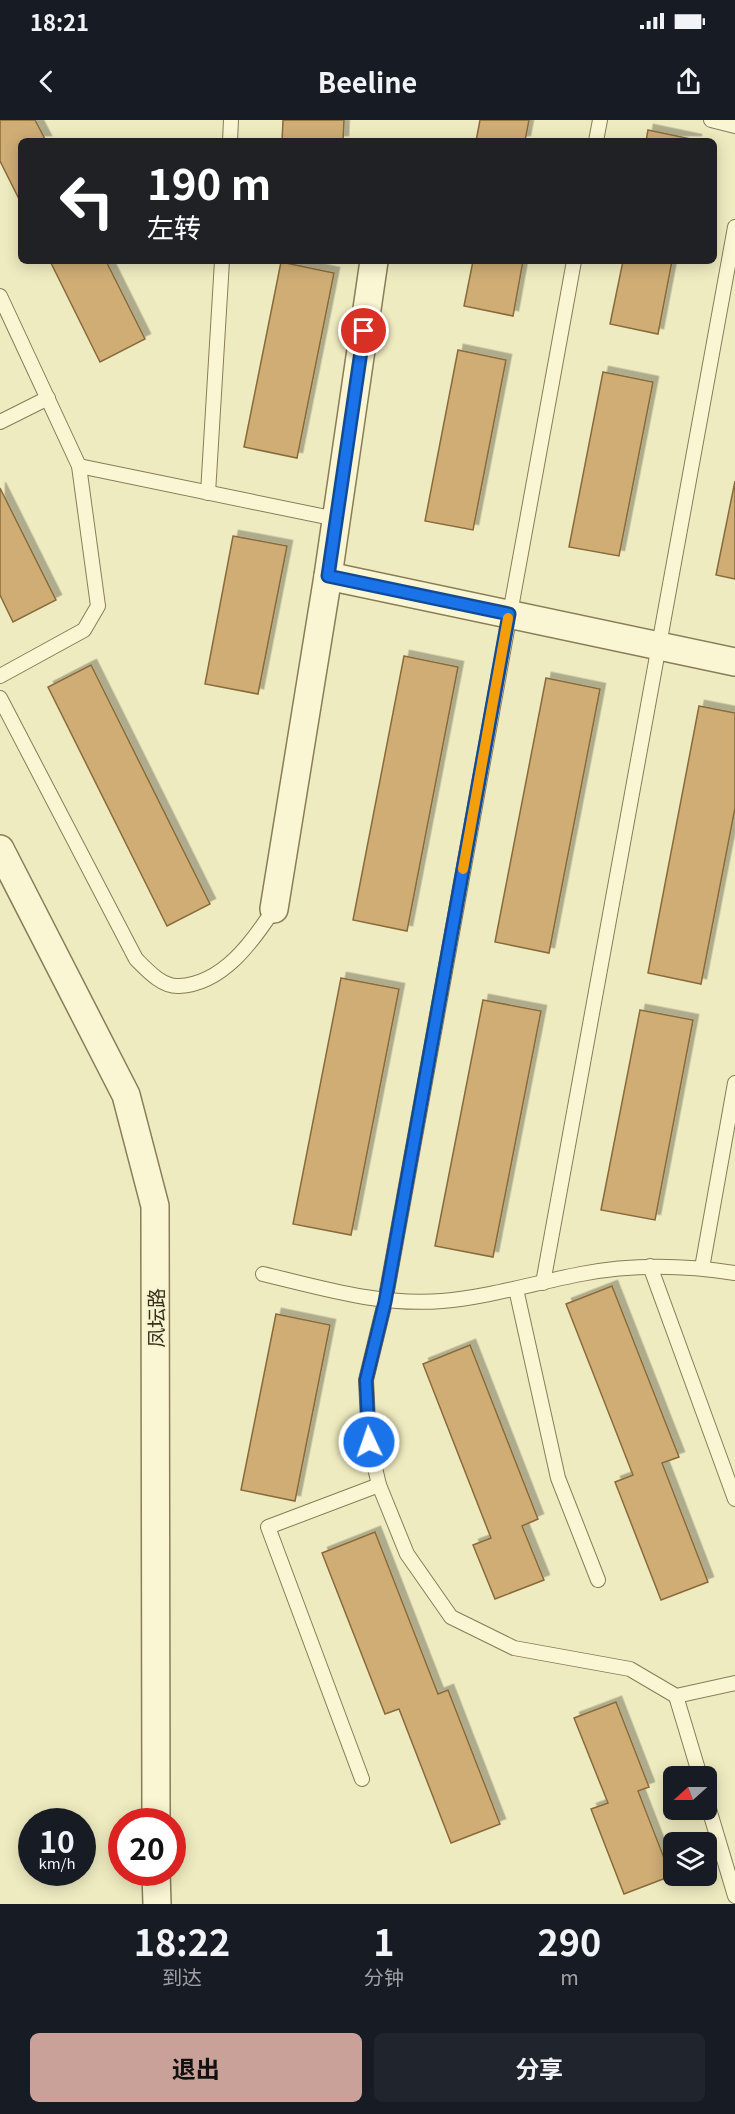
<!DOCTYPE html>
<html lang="zh">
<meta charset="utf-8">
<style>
body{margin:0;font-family:Georgia,"Noto Sans SC",serif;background:#20242c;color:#f1f3f6;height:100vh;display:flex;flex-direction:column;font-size:22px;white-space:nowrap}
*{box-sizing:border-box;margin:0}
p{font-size:20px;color:#9ea1a6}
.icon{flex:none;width:33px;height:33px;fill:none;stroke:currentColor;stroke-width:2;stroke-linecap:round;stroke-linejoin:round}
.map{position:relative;height:1784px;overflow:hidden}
.details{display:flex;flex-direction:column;background:#171b24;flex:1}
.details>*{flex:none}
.guide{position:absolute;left:18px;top:18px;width:699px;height:126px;border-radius:9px;box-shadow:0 3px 15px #0003;background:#202124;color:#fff;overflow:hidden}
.needle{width:39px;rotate:249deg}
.tools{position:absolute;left:663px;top:1646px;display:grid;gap:12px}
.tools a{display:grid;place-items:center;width:54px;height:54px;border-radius:9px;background:#171b24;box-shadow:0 3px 15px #0003;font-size:30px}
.speed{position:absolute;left:18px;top:1688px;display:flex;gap:12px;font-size:30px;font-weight:700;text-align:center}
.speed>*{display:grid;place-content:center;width:78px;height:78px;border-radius:50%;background:#171b24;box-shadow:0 3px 15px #0003;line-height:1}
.speed small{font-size:15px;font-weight:400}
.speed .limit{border:9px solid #d22;background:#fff;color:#111}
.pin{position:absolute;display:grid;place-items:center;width:51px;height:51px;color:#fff;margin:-26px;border:3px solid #fff;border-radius:50%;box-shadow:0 2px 6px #0007}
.me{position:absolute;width:66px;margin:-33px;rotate:357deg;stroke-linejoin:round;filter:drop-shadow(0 0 4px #0008)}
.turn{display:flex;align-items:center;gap:21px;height:126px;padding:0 30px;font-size:27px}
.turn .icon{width:78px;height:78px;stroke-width:2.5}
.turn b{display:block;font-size:42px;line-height:51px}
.eta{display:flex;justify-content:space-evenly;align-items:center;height:102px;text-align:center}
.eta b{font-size:36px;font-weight:700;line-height:42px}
.action{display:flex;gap:12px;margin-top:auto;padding:12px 30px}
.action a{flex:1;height:69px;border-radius:9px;background:#caa198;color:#111;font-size:24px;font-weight:700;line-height:69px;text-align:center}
.action a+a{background:#20242c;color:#f1f3f6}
.status{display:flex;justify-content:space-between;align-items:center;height:42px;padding:0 30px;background:#171b24;direction:ltr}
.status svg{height:16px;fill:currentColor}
header{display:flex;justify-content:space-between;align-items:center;height:78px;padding:0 30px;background:#171b24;font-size:27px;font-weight:700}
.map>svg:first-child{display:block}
.building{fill:#cfad74;stroke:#896b3c;stroke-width:1.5;filter:url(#shadow)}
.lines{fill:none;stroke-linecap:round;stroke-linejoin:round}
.service-casing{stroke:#897c57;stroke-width:16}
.minor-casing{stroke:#897c57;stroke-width:30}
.service{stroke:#faf6d3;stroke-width:14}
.minor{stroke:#faf6d3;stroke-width:27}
.route-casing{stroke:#114b97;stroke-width:15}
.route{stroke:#1a73e8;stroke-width:10}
.slow{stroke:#f59e0b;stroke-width:10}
.labels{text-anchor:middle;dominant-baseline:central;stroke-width:5;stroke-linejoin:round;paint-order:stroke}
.street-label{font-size:20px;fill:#382f1c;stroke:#f6f3cf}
</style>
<div class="status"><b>18:21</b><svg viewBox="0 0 49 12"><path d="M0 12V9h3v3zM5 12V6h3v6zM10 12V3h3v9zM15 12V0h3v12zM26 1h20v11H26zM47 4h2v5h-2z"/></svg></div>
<header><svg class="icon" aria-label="back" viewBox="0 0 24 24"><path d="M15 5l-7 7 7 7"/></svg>Beeline<svg class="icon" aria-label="share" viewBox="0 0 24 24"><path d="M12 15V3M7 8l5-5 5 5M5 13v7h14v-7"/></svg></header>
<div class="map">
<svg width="735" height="1784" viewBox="0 0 735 1784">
<defs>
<filter id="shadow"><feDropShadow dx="5.5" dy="-5.5" stdDeviation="0" flood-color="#0004"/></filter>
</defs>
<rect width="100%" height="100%" fill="#efebc0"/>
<g class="building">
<polygon points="0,0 35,0 46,21 21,21 21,83 0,41"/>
<polygon points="283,0 344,0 343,21 282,21"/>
<polygon points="480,0 529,0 525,21 476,21"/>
<polygon points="648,10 696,20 696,21 646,21"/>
<polygon points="50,141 106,141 145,219 100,242"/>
<polygon points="473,141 523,141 513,196 464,186"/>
<polygon points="623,141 672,141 658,214 610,204"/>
<polygon points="281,142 334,153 297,338 244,327"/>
<polygon points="458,230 506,240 473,410 425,401"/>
<polygon points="603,252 653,262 619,436 569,427"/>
<polygon points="735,361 735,459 716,455"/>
<polygon points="0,368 56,480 13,502 0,475"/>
<polygon points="233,416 287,426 258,574 205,564"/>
<polygon points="404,536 458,547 407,811 353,800"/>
<polygon points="91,545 210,784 167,806 48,567"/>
<polygon points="546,558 600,569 549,833 495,822"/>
<polygon points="699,586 735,593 735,688 701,864 648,853"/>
<polygon points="341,858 399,869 351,1115 293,1104"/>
<polygon points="483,880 541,891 493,1137 435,1126"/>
<polygon points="640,890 693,900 655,1100 601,1090"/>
<polygon points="612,1166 679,1337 662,1343 708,1462 661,1480 615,1362 633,1355 566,1184"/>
<polygon points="276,1194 330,1205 295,1381 241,1370"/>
<polygon points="470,1225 538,1399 522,1406 544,1460 495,1479 473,1425 491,1418 423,1244"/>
<polygon points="375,1412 438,1574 448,1570 500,1704 451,1723 399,1589 385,1594 322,1433"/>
<polygon points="616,1582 649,1667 638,1671 671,1756 624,1774 591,1689 608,1683 574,1598"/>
</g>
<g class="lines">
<defs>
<g id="service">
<polyline points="711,0 735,6"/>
<polyline points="230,21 231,0"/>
<polyline points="596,21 600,0"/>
<polyline points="574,141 385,1182 366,1260 369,1322 379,1365 407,1434 451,1497 514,1528 630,1549 676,1576 735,1563"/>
<polyline points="0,176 79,346 98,486 84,510 0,556"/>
<polyline points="0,302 48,278"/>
<polyline points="79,346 336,399"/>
<polyline points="208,373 222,141"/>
<path d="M0,578l136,261c11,11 26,28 43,27 44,-2 74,-45 95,-77"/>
<polyline points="650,1146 735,1379"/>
<polyline points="702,1148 735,963"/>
<path d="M263,1154c59,14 117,32 179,27 47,-4 92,-18 139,-27 51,-10 103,-9 154,-1"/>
<polyline points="543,1163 735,107"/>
<polyline points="516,1169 558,1358 598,1460"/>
<polyline points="676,1576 700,1656"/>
<polyline points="362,1659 268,1407 379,1365"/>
<polyline points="706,1679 735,1776"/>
</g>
<g id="minor">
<polyline points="328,456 735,542"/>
<polyline points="0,729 126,975 155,1086 156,1701"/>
<polyline points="274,789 328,456 374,141"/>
<polyline points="156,1752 157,1784"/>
</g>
</defs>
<use href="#service" class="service-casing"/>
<use href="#minor" class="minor-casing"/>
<use href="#service" class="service"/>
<use href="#minor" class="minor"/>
</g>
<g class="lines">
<defs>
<polyline id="route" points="364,211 328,456 509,494 385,1182 366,1260 369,1322"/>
</defs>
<use href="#route" class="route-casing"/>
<use href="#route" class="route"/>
<polyline class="slow" points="463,749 508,498"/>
</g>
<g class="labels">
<g class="street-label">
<text transform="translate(155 1198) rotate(-90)">凤坛路</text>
</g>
</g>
</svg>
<div class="tools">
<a><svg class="needle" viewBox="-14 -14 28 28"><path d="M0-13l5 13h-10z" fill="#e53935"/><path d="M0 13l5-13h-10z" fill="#9ea1a6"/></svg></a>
<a><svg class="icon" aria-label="layers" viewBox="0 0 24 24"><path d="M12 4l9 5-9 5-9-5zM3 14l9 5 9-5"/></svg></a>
</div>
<div class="speed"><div>10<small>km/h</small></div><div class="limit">20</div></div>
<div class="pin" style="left:364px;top:211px;background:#d93025"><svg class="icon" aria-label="arrive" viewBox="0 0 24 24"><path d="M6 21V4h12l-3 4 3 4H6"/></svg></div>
<svg class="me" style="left:369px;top:1322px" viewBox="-20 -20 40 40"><circle r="17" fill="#1a73e8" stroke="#fff" stroke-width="3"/><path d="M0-11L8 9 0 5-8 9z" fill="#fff"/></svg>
<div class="guide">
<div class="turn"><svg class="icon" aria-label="left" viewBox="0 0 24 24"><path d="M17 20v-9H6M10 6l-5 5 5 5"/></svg><div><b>190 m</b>左转</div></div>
</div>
</div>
<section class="details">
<div class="eta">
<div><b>18:22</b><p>到达</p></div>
<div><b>1</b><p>分钟</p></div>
<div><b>290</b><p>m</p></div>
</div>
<div class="action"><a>退出</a><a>分享</a></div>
</section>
